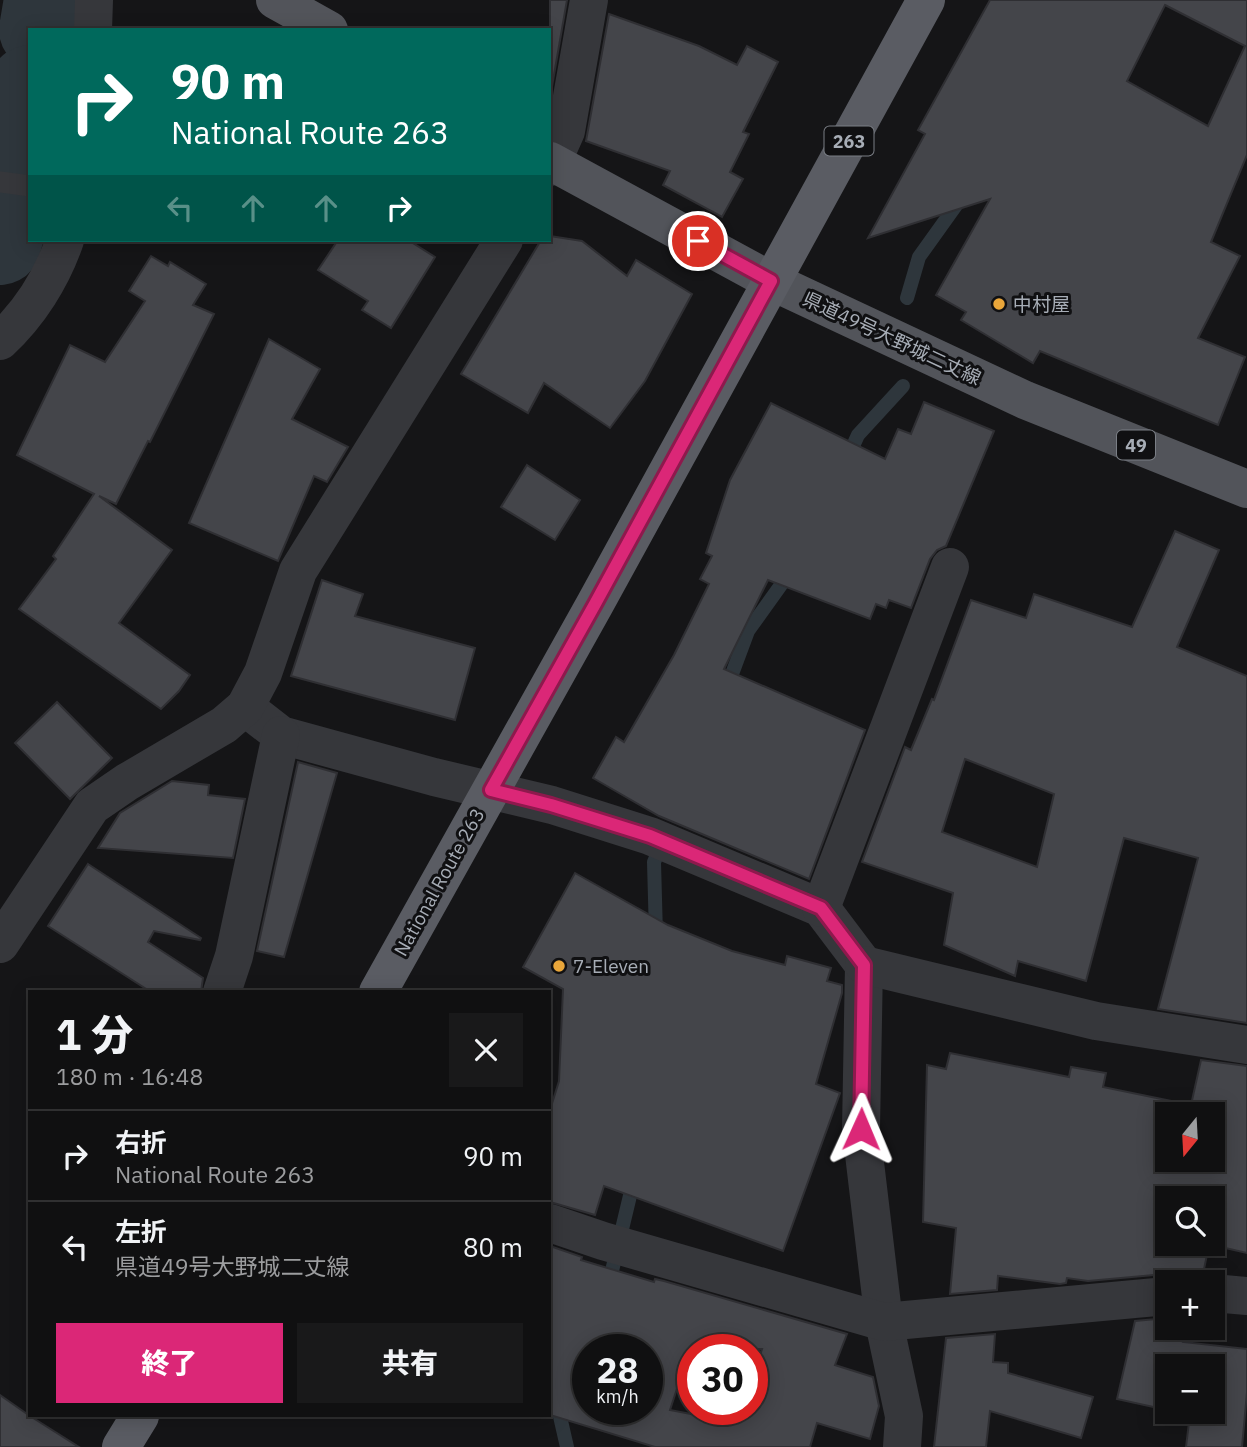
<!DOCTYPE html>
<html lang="ja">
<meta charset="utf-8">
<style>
body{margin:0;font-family:"IBM Plex Sans","Noto Sans JP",sans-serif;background:#19191a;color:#f1f3f6;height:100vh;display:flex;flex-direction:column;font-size:26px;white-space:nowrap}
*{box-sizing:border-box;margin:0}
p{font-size:23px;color:#9c9d9f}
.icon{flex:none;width:38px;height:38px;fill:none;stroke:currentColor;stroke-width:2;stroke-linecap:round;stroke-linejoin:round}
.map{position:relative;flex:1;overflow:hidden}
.drawer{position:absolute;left:28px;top:990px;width:523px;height:427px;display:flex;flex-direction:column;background:#101011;border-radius:0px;box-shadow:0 4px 18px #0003,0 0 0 2px #303031}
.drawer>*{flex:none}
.hud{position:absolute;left:28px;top:28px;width:523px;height:214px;border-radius:0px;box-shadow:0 4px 18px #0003,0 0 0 2px #303031;background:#00695c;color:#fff;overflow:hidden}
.needle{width:46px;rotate:198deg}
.fabs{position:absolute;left:1155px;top:1102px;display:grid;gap:14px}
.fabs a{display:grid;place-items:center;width:70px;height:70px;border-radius:0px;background:#101011;box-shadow:0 4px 18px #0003,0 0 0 2px #303031;font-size:35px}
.speed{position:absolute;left:572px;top:1334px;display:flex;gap:14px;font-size:35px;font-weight:700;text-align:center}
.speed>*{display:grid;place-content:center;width:91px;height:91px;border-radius:50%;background:#101011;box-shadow:0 4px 18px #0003,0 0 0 2px #303031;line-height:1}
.speed small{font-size:18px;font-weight:400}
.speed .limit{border:10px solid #d22;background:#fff;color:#111}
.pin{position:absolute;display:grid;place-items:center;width:60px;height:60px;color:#fff;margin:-30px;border:4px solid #fff;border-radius:50%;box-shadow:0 2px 7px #0007}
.me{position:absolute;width:77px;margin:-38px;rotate:1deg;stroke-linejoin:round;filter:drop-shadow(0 0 5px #0008)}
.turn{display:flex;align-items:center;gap:24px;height:147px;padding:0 28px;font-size:32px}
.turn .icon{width:91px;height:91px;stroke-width:2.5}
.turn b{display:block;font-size:49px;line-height:60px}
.lanes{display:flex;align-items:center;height:66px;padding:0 28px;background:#0003;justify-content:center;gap:35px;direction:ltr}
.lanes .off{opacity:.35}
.round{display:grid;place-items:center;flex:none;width:74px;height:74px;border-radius:0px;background:#19191a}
.summary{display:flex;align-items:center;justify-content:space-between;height:119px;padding:0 28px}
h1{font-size:42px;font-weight:800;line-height:52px}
.primary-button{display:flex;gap:14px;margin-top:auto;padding:14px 28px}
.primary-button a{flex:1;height:80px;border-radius:0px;background:#db2777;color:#fff;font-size:28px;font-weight:800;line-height:80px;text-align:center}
.primary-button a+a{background:#19191a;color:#f1f3f6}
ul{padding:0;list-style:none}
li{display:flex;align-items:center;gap:21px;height:91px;padding:0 28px;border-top:2px solid #303031}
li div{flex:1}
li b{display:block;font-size:26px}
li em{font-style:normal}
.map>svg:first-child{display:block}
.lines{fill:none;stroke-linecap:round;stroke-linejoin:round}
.stream{stroke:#2e363c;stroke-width:14}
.river{stroke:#2e363c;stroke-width:82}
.building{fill:#44454a;stroke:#2f2f33;stroke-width:2;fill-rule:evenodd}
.service{stroke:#36373b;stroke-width:21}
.minor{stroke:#36373b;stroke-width:38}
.primary{stroke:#52545a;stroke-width:38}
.trunk{stroke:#5a5c63;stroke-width:38}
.route-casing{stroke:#8e194d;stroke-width:18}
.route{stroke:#db2777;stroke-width:12}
.poi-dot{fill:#e9a63a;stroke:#101012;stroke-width:2.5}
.labels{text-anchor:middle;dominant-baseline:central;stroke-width:6;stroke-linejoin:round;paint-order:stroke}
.shield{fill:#101012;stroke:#7a7e85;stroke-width:2}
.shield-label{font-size:18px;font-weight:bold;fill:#a7adb6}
.poi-label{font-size:19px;fill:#a7adb6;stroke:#101012;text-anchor:start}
.street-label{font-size:19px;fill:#a7adb6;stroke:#101012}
</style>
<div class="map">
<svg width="1247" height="1447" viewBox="0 0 1247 1447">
<rect width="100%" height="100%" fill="#151517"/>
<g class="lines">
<g class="stream">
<polyline points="907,298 919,257 962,197"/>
<polyline points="847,459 858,435 903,386"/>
<polyline points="726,690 748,631 791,571"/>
<polyline points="656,935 654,862 663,841"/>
<polyline points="604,1283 611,1275 634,1179"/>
<polyline points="556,1399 567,1447"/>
</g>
<g class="river">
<polyline points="40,30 45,0"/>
<polyline points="19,146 30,86"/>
<polyline points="0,244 6,224"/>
</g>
</g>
<g class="building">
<polygon points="550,0 567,0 550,98"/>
<path d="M990,0h257v155l-36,87 29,14 -42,82 47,19 -27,68 -178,-74 -7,12 -72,-43 5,-8 -30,-17 54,-96 -122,39 57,-104 -7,-4zM1165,5l80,41 -37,80 -81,-45z"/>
<polygon points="609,14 699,46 737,65 747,46 778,62 743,132 749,134 730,172 743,179 722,217 663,185 670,171 586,141"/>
<polygon points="550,236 582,241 627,276 636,260 692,294 645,381 610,428 544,383 528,413 461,374 541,240 550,240"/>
<polygon points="338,240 408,240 435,257 391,328 362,310 368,301 318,270"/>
<polygon points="151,256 168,266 170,262 206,284 193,305 214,314 150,442 148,441 116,504 99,496 172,550 119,623 190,675 179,691 161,709 19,609 56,559 53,556 94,494 17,455 70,345 105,362 145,301 129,291"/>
<polygon points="269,339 320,369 292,419 348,447 327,482 314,476 278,561 189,523"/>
<polygon points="924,402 994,431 946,546 937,550 930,559 911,608 889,600 886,608 876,604 870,619 768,580 724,669 865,730 809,879 659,816 593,778 616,737 624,742 674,655 709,584 700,579 712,556 706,553 730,480 771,403 885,459 898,429 911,434"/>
<polygon points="527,465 580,500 555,540 501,507"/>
<path d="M1175,531l44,19 -42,97 70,29v347l-89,-14 40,-151 -74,-20 -38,143 -68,-20 -3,15 -71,-31 9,-52 -91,-31 43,-115 6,3 21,-51 2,1 37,-100 55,18 8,-24 98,33zM965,759l89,35 -17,73 -95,-35z"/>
<polygon points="322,580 363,594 355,616 475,648 455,720 291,676"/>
<polygon points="57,702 112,758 70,799 15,743"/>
<polygon points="298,762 337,773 284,957 257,951"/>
<polygon points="172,781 209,785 208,795 245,799 233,858 98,848 120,813"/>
<polygon points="88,864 201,938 200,940 154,931 148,942 203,978 201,992 151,992 48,926"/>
<polygon points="575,873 668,925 732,951 785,965 787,956 831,968 827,981 842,985 842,993 816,1084 840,1093 783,1251 604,1186 595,1215 550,1202 550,1110 559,1081 563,989 523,967"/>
<path d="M950,1053l119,24 2,-10 35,6 -3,14 88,18 10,-45 46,6v187l-26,-6 -1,6 -12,-3 -5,24 -9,9h-10l-8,-7 -11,-2 -77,7 -21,-3 -1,5 -6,1 -62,-8 -1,14 -47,4 6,-66 -33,-6 4,-157 19,4zM1167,1115h46v45h-46zM1167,1199h46v45h-46z"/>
<path d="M550,1246l32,11 -1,3 73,22 1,-3 9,2 183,53 -12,31 38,12 6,29 -9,33 -53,-16 -7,24h-155l-105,-32zM588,1349h60v60h-60zM690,1349h72l-10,31v29h-9l-5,14 -68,-13z"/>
<polygon points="1167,1318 1167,1328 1187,1328 1183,1342 1247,1349 1247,1392 1242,1447 1186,1447 1190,1414 1180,1412 1213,1412 1213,1367 1167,1367 1167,1410 1117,1399 1135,1321"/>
<polygon points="995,1334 993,1362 1008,1363 1008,1373 1093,1397 1081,1438 990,1411 986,1447 934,1447 946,1338"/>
<polygon points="0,1395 30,1416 79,1447 0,1447"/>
</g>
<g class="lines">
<polyline class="service" points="0,182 30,186"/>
<g class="minor">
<polyline points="93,30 94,0"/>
<polyline points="550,167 566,131 589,0"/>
<path d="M0,341c29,-27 52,-63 65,-101"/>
<polyline points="245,707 281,735 434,777 552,805 650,836 821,908 864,965 861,1129 884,1322 904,1416 902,1447"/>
<polyline points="821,908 950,567"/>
<polyline points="0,944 92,806 127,782 224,725 245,707 263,673 298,571 504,240"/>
<polyline points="864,965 1096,1021 1247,1045"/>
<polyline points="222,992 234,956 281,735"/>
<polyline points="550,1223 603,1241 884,1322 1167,1296"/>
<polyline points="1213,1293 1247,1296"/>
</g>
<g class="primary">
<polyline points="275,0 329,30"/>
<polyline points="550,161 771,281 1025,400 1247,489"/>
</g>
<g class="trunk">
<polyline points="378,992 595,604 926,0"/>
<polyline points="121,1447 140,1416"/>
</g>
</g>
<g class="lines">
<defs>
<polyline id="route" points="698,241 771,281 595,604 491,790 551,805 650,836 821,908 864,965 861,1129"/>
</defs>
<use href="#route" class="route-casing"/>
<use href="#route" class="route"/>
</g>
<g class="poi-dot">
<circle cx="999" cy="304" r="7"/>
<circle cx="559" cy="966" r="7"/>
</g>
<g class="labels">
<g class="shield">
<rect x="824.5" y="126.5" width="49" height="29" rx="5"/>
<rect x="1117" y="430.5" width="38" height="29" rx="5"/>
</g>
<g class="shield-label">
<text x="849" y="141">263</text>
<text x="1136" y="445">49</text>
</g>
<g class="poi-label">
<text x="1013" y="304">中村屋</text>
<text x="573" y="966">7-Eleven</text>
</g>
<g class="street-label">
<text transform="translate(892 338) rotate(25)">県道49号大野城二丈線</text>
<text transform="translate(439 882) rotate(-61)">National Route 263</text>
</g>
</g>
</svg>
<div class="fabs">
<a><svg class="needle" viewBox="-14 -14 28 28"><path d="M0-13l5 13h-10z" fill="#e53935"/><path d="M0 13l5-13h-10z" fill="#9c9d9f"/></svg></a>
<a><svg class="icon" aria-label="search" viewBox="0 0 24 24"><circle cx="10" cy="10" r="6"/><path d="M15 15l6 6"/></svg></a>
<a>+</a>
<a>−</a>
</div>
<div class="speed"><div>28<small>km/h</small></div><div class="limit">30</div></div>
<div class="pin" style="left:698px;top:241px;background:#d93025"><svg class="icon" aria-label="arrive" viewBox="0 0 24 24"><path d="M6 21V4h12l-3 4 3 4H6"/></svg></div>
<svg class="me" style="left:861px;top:1129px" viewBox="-20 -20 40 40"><path d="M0-17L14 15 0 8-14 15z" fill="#db2777" stroke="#fff" stroke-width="4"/></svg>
<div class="hud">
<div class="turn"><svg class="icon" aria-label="right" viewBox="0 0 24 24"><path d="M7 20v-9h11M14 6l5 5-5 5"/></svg><div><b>90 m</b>National Route 263</div></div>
<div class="lanes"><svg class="icon off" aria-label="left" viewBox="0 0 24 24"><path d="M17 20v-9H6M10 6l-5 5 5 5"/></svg><svg class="icon off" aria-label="ahead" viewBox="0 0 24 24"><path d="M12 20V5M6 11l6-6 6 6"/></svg><svg class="icon off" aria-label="ahead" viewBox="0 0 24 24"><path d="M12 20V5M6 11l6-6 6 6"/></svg><svg class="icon" aria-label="right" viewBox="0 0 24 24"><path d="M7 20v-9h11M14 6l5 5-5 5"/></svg></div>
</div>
<section class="drawer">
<div class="summary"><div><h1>1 分</h1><p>180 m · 16:48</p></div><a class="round"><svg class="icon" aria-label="close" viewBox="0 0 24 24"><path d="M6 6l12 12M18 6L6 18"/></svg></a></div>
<ul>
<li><svg class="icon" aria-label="right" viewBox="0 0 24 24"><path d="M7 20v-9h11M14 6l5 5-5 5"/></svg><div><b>右折</b><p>National Route 263</p></div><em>90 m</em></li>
<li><svg class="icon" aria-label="left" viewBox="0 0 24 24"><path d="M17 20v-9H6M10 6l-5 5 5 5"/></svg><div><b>左折</b><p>県道49号大野城二丈線</p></div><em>80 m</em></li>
</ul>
<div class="primary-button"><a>終了</a><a>共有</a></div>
</section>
</div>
